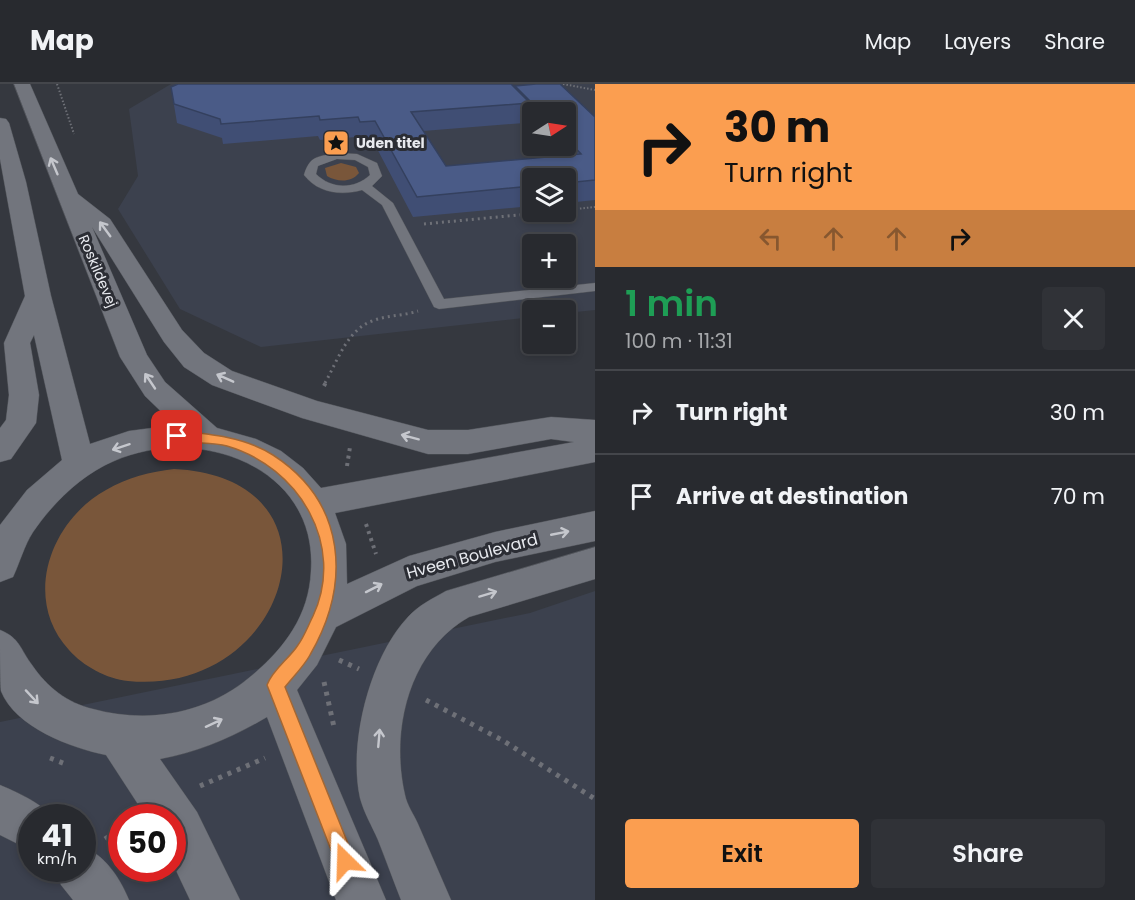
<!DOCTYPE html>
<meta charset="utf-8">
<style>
body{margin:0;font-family:Poppins,sans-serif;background:#303237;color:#f1f3f6;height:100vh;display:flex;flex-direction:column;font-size:22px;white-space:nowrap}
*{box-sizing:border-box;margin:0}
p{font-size:20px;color:#a5a7aa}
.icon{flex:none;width:33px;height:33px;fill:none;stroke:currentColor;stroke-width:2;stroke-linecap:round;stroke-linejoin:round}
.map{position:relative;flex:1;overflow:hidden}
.drawer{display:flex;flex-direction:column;background:#282a2f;width:540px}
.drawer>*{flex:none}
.banner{background:#fb9e50;color:#111;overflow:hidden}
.needle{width:39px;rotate:78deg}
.buttons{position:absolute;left:522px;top:18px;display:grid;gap:12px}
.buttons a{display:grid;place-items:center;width:54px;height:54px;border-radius:6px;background:#282a2f;box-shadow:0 3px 9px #0003,0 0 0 2px #44464b;font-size:30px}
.speed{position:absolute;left:18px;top:720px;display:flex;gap:12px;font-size:30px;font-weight:700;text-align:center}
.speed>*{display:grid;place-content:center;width:78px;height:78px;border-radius:50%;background:#282a2f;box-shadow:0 3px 9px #0003,0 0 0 2px #44464b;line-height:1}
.speed small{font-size:15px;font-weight:400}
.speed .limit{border:9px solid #d22;background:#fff;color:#111}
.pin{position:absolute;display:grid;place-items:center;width:51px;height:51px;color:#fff;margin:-26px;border-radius:12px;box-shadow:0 3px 9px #0006}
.me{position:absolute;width:66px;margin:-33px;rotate:338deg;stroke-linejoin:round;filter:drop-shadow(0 0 4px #0008)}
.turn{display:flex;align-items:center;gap:21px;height:126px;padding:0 30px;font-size:27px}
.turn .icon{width:78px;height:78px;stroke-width:2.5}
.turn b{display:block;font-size:42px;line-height:51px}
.lanes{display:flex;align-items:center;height:57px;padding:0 30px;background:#0003;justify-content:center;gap:30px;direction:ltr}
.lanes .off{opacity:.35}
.round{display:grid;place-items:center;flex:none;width:63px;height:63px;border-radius:6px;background:#303237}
.overview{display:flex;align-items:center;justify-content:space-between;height:102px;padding:0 30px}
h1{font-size:36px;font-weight:600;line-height:45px;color:#1e9e55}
.button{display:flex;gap:12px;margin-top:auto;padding:12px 30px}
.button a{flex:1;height:69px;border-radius:6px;background:#fb9e50;color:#111;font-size:24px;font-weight:600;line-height:69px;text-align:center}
.button a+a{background:#303237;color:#f1f3f6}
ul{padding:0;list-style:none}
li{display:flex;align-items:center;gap:18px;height:84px;padding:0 30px;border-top:2px solid #44464b}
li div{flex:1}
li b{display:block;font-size:22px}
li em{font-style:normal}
header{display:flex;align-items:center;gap:36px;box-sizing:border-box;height:84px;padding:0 30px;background:#282a2f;border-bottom:2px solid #44464b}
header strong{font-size:28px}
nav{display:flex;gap:33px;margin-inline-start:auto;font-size:21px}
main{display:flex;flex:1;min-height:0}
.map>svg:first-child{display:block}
.built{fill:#3c414e;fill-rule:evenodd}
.green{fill:#79563a}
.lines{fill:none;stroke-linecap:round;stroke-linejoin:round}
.lane-casing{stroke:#51545a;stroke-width:1}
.secondary-casing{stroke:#51545a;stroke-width:1}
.path-far3{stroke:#6e7077;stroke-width:2;stroke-dasharray:1.5 2;stroke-linecap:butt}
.path-far2{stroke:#6e7077;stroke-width:3;stroke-dasharray:2 4;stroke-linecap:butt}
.path-far1{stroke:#6e7077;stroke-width:4;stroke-dasharray:3 4.5;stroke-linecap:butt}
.path{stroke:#6e7077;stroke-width:5;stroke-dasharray:4 6;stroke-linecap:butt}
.lane{fill:#72757d;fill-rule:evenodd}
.secondary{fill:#72757d;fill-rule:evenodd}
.wall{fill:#404e74;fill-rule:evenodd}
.building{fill:#4a5b87;stroke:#34405e;stroke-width:1.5}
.oneway{stroke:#c5c7cd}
.route{fill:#fb9e50;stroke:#a36734;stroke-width:1.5}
.labels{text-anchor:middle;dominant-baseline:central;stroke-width:6;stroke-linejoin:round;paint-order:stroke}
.far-poi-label{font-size:14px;font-weight:bold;fill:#e8eaef;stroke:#2b2d34;text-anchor:start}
.far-street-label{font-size:14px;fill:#e8eaef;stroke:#2b2d34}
.street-label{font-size:16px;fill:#e8eaef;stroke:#2b2d34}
</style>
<header>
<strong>Map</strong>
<nav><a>Map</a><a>Layers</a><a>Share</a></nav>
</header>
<main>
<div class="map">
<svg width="595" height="816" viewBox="0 0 595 816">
<rect width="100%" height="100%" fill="#35383f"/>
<g class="built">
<path d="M171,0h424v226l-29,3v-3h-34v7l-271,30 -81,-38 -62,-100 20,-33 -9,-67zM532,28h34v34h-34zM532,94h34v34h-34zM532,160h34v34h-34z"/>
<path d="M595,507v309h-595v-178l530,-109zM32,734h50v50h-50zM122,734h50v50h-50z"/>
</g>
<g class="green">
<path d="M341,79l15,4 3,6c-8,10 -22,9 -32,3l-2,-8z"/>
<path d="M174,385c181,9 115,228 -46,212 -21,-2 -45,-15 -59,-31 -47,-51 -19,-129 37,-160 22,-13 44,-18 68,-21z"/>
</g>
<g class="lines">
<defs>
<path id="lane" d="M337,69l20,1 20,9 5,13 -10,10 21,17 51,96 151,-16v8l-156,18 -5,-2 -52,-102 -20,-15c-21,6 -44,3 -58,-15 6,-20 14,-18 33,-22zM337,75l18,1 13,7 2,8c-16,15 -39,14 -54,-1l2,-8z"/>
<g id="secondary">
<path d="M14,0h16l48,110 32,25 72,111 22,23 28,18 85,30 111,29h40l83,-13 44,3v42l-260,51 11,31 1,40 62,-28 86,-24 100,-21v30l-100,21 -78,24 -81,41 -19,38 -20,25 89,210h-50l-69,-183c-34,20 -68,35 -107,42l37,53 43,88h-50l-18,-38v-44h-25l-41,-63c-35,-7 -91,-28 -105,-64 -1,-11 -1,-48 -1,-61 20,8 20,19 32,35 15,22 35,38 61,44 55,15 113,5 157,-32 34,-28 59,-61 61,-106 7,-105 -113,-147 -197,-110 -33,14 -61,42 -81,71 -9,14 -13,30 -20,45l-13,5v-57l27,-35 35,-30 -28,-125 -4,8 9,52 -3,28 -25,36 -11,3v-34l6,-8 3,-25 -5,-52 21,-47 -25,-137v-41l6,1 3,4 17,59 25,114 39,148 39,-13 46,-6 -30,-29 -25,-39zM92,143l72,115 20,25 28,18 90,33 126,36h40l83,-15 23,3 -253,46 -18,-20 -22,-17 -25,-12 -39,-11 -52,-46 -18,-27z"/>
<path d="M595,463v32l-126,38c-60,34 -79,113 -64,178 2,10 9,20 13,29 11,25 22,51 33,76h-50c-8,-20 -15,-40 -23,-60 -6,-14 -14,-27 -18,-42 -12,-55 10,-141 48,-181 11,-12 24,-18 38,-26z"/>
<path d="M0,701c14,6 45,19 51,33h-19v33l-32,-16z"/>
<path d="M82,762c23,9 38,32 47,54h-56l-12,-15 -7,-17h28z"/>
</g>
</defs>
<use href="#lane" class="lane-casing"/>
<use href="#secondary" class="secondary-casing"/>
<g class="path-far3">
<polyline points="57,0 74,50"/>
<polyline points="563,0 595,6"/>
<polyline points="566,126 595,123"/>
<polyline points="534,130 552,128"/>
</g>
<g class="path-far2">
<polyline points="424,140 550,128"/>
<path d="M325,299c12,-21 22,-53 47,-62 15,-6 31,-5 46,-10"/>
</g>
<g class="path-far1">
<polyline points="324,302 326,298"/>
<polyline points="347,382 350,363"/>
<polyline points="366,440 376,470"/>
</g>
<g class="path">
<polyline points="339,576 359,585"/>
<polyline points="324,598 334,643"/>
<polyline points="426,616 502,656 595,715"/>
<polyline points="50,674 68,681"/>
<polyline points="200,702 265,674"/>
<polyline points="105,755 122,743"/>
</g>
<use href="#lane" class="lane"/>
<use href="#secondary" class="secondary"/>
</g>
<path class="wall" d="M515,2l80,31v83l-29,3v-25h-34v28l-119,11 -40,-76 -14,1 -3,-5 -36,3 -2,-4 -95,8 -1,-6 -45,-15 -6,-36 344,1zM532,28h34v34h-19l10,10 -111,10 -23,-35 101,-8 1,-2 7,8z"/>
<polygon class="building" points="178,0 511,0 530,19 411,28 446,82 581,70 566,54 566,28 541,28 515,2 536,0 560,0 595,33 595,96 566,99 566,94 532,94 532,102 417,113 375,37 360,38 358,33 320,36 319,32 221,40 220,35 174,20 171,3"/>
<defs><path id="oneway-shaft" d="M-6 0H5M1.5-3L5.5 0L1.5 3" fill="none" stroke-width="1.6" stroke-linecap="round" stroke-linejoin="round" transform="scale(1.5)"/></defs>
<g class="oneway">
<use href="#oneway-shaft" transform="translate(54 82) rotate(-113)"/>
<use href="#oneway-shaft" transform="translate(105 145) rotate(-126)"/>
<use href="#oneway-shaft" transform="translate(225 294) rotate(-156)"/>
<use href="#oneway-shaft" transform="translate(150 297) rotate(-124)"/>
<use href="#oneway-shaft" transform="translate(410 353) rotate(-165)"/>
<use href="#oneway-shaft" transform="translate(121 363) rotate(162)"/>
<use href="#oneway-shaft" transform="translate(560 449) rotate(-11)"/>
<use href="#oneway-shaft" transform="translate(374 504) rotate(-27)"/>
<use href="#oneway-shaft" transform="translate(488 510) rotate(-17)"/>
<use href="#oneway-shaft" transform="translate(32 613) rotate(47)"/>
<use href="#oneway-shaft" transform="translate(214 639) rotate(-25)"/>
<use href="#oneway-shaft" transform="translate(379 654) rotate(-85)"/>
</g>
<path class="route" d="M177,347c33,3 68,6 96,24 74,48 78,129 37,200 -6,11 -17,22 -25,32l70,174 -3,7 -7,2 -7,-2 -71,-183c6,-16 22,-26 31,-40 6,-8 10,-19 15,-29 33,-71 -14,-149 -86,-170 -17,-5 -37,-1 -54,-7l-2,-3z"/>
<defs>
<symbol id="sight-square" viewBox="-11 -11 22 22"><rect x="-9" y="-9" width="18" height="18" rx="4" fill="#fb9e50" stroke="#2b2d34"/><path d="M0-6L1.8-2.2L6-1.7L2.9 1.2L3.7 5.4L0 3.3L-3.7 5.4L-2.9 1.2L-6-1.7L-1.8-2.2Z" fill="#111"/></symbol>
</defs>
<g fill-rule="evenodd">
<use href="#sight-square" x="321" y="44" width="30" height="30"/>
</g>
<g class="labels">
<g class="far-poi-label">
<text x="356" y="59">Uden titel</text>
</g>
<g class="far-street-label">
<text transform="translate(98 187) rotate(67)">Roskildevej</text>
</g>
<g class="street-label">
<text transform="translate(472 472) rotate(-15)">Hveen Boulevard</text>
</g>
</g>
</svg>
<div class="buttons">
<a><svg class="needle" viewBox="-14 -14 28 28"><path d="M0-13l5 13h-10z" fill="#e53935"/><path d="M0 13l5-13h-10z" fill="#a5a7aa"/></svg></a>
<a><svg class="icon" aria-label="layers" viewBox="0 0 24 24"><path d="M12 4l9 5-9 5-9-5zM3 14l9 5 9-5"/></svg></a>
<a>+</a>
<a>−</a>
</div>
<div class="speed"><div>41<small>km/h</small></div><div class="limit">50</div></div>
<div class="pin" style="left:177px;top:352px;background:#d93025"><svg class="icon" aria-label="arrive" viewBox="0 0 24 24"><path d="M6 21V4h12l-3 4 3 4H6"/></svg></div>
<svg class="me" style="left:345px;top:777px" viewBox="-20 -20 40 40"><path d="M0-17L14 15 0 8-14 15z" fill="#fb9e50" stroke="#fff" stroke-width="4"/></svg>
</div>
<section class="drawer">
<div class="banner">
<div class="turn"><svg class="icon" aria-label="right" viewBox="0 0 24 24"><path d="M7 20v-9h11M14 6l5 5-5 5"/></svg><div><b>30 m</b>Turn right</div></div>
<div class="lanes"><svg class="icon off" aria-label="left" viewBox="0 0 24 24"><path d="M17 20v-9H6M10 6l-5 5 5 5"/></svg><svg class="icon off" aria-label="ahead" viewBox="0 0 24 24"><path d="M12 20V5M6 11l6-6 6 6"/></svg><svg class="icon off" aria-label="ahead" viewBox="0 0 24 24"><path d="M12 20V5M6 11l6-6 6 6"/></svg><svg class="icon" aria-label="right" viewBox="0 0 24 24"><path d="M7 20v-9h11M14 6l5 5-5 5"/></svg></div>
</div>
<div class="overview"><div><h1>1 min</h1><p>100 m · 11:31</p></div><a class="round"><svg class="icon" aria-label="close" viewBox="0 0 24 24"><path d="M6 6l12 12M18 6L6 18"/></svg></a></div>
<ul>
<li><svg class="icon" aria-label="right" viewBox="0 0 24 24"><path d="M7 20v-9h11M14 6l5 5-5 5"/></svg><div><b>Turn right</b></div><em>30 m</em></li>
<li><svg class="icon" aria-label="arrive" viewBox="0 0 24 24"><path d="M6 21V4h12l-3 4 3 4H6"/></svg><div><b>Arrive at destination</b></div><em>70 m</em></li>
</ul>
<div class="button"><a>Exit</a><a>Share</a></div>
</section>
</main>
